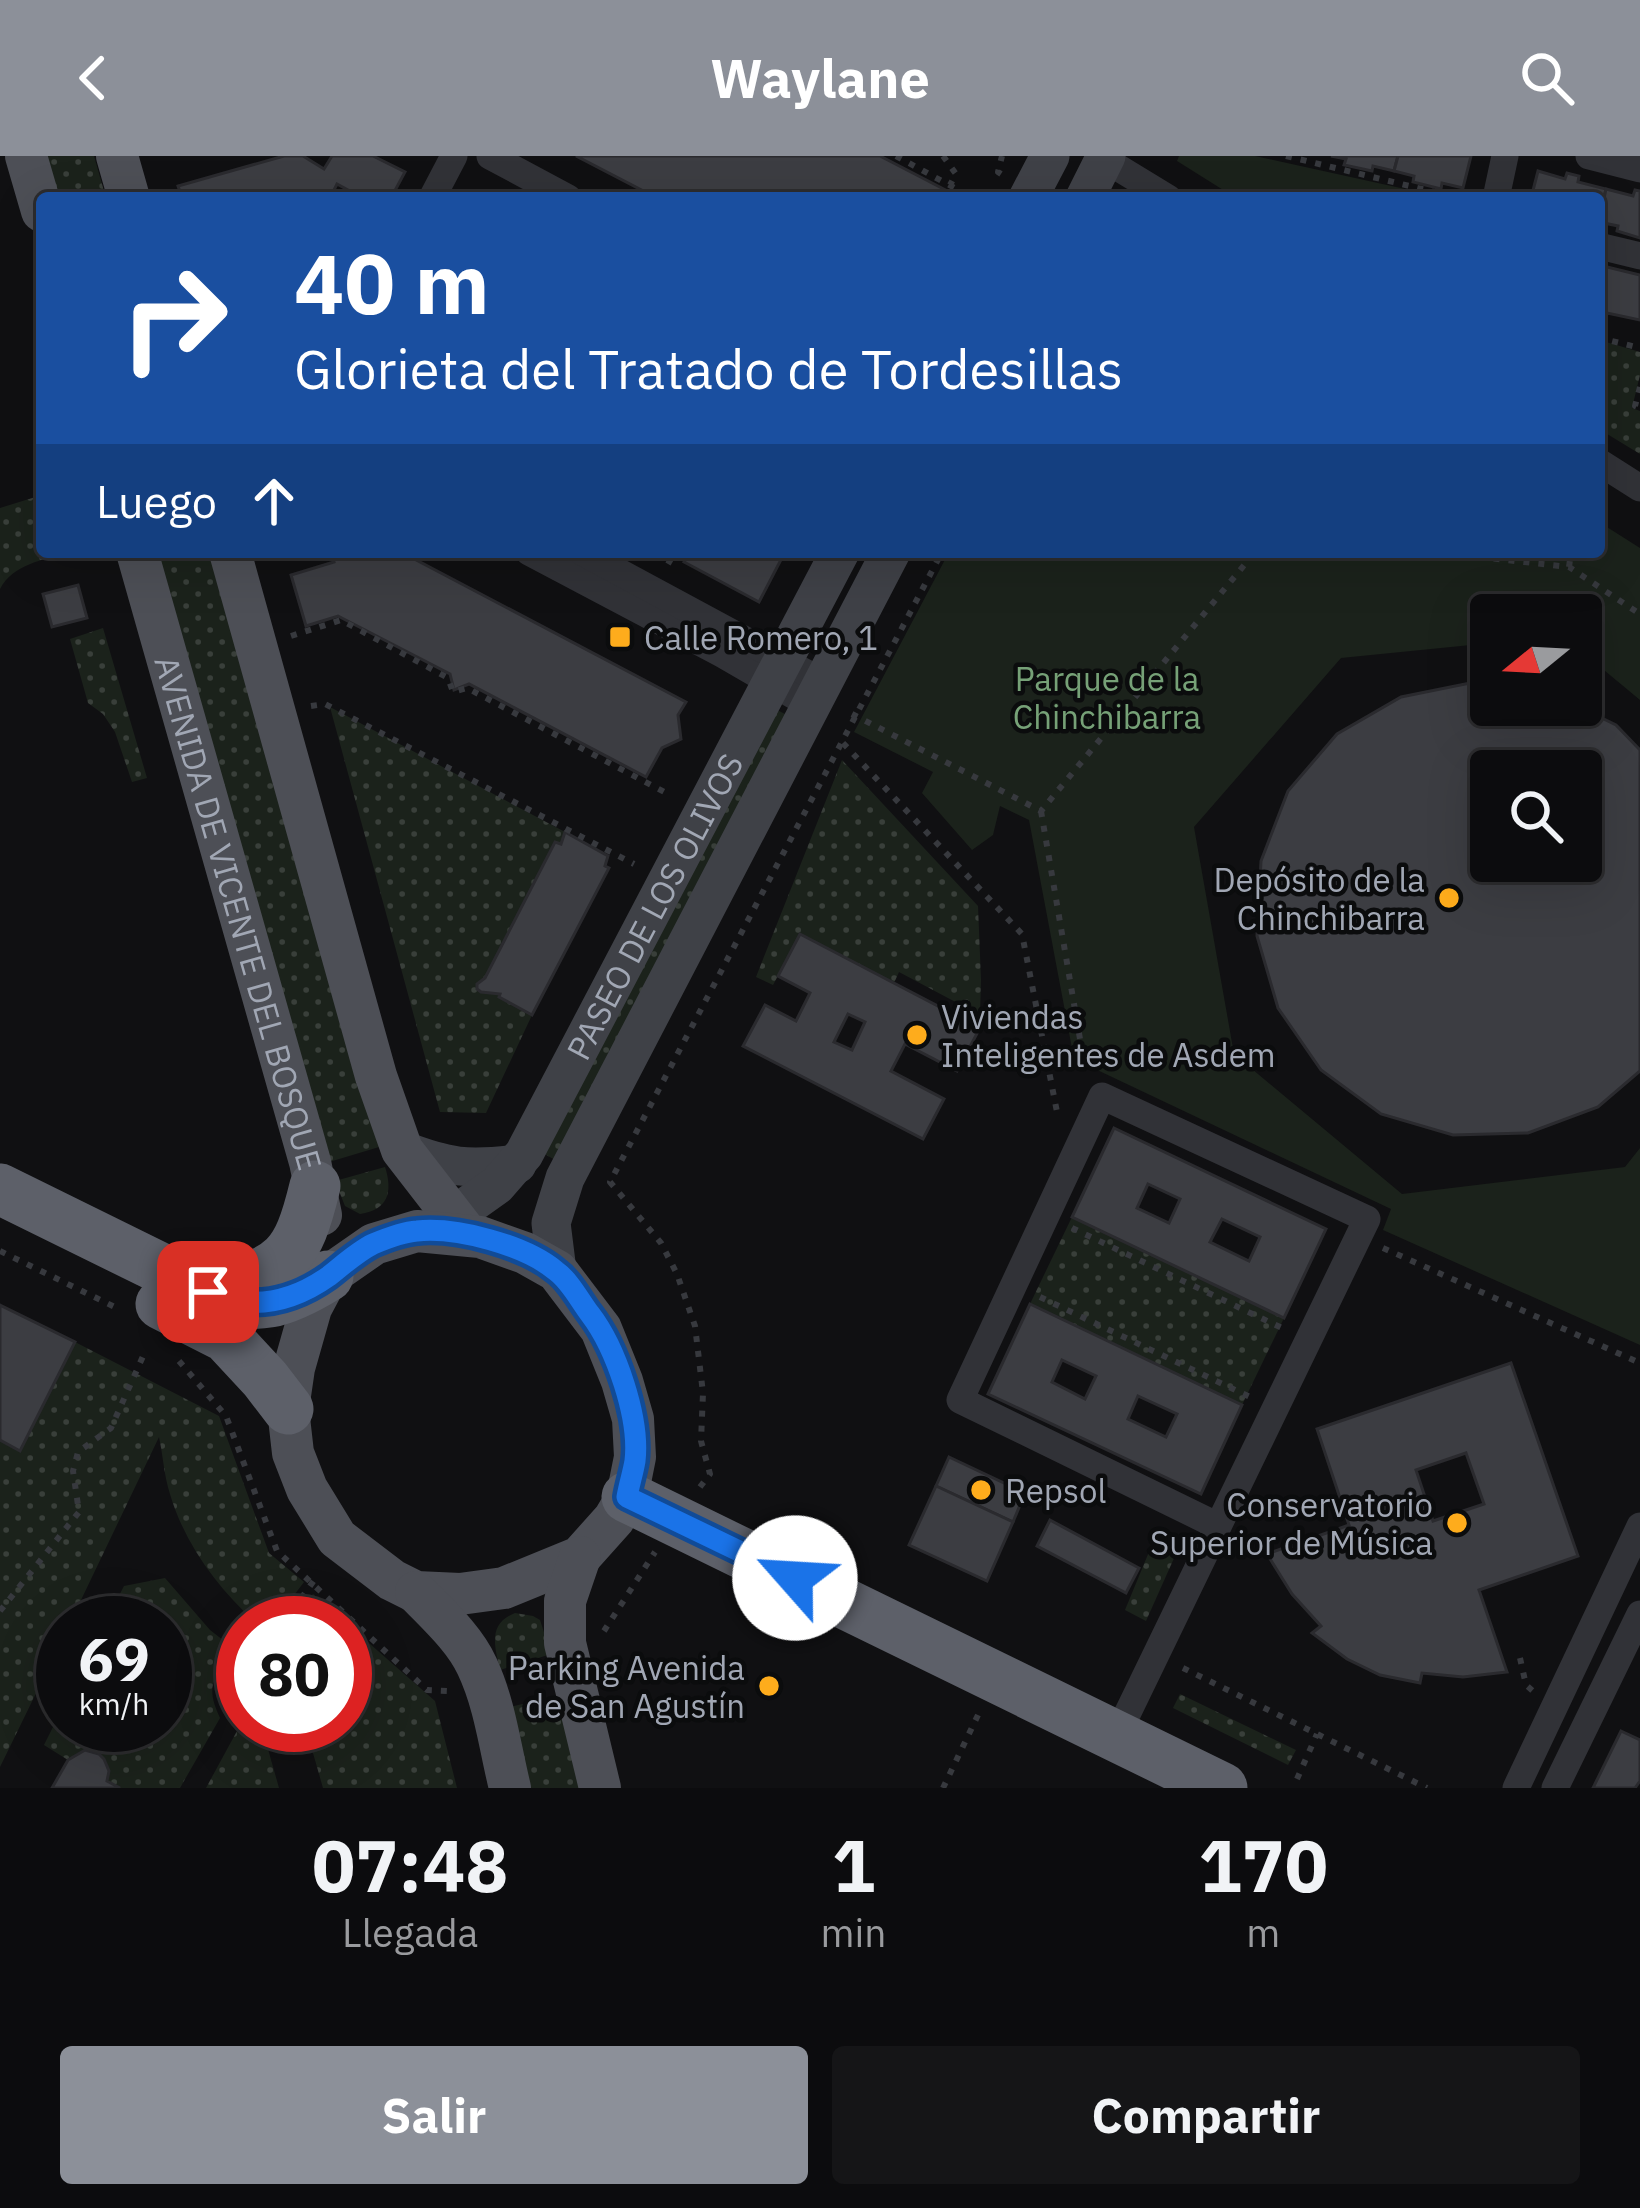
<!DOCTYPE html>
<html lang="es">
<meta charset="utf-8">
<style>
body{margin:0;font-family:"IBM Plex Sans",sans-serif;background:#151517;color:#f1f3f6;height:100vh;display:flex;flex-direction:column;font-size:45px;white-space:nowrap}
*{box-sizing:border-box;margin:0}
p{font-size:39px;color:#9a9b9e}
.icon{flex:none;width:66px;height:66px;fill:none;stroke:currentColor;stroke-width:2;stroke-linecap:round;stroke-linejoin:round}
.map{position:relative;height:1632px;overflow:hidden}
.details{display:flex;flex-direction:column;background:#0c0c0e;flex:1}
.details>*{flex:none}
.top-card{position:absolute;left:36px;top:36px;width:1569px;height:366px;border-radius:12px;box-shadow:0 12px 48px #0002,0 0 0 3px #2c2c2e;background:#1a4fa0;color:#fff;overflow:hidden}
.needle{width:78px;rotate:252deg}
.fabs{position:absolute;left:1470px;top:438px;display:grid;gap:24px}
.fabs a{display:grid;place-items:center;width:132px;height:132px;border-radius:12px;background:#0c0c0e;box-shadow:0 12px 48px #0002,0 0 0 3px #2c2c2e;font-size:60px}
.speed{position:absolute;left:36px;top:1440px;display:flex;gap:24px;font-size:60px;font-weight:700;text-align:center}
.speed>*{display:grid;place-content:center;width:156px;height:156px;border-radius:50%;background:#0c0c0e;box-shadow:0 12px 48px #0002,0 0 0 3px #2c2c2e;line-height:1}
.speed small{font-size:30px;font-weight:400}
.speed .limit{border:18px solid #d22;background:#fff;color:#111}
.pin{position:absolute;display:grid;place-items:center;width:102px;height:102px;color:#fff;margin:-51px;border-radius:24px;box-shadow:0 6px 18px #0006}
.me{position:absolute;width:132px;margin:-66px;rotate:296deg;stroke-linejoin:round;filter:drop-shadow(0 0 9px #0008)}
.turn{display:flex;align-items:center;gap:42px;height:252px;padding:0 60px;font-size:54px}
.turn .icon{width:156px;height:156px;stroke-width:2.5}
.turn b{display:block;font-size:84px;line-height:102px}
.then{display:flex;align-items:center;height:114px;padding:0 60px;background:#0003;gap:24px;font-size:45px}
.eta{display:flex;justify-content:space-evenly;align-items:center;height:204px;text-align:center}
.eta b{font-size:72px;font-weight:700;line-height:84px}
.button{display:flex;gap:24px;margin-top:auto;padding:24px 60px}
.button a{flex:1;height:138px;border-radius:12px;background:#8c9099;color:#fff;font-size:48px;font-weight:700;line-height:138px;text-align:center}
.button a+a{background:#151517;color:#f1f3f6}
header{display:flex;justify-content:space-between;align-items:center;height:156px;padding:0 60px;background:#8c9099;color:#fff;font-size:54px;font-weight:700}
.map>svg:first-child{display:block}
.grass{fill:url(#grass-dots)}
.park{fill:#1b221b}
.building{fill:#3c3d42;stroke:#2a2a2e;stroke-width:3;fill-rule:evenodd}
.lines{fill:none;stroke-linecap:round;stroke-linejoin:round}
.path{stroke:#37393e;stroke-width:6;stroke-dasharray:6 9;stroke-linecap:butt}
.street{stroke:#313237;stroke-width:27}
.secondary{stroke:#3f4147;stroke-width:39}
.primary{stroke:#4d4f56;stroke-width:42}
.highway{stroke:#5d6069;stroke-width:51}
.route-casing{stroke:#114b97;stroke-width:30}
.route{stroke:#1a73e8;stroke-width:21}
.poi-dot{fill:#feac1c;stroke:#0b0c0d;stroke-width:4.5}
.labels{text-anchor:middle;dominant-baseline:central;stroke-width:9;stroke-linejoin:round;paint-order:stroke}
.poi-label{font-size:33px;fill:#a1a7b4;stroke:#0b0c0d;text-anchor:start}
.park-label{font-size:33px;fill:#76a177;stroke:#0b0c0d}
.street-label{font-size:33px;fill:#a1a7b4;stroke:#0b0c0d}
</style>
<header><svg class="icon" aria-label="back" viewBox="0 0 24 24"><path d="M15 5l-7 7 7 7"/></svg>Waylane<svg class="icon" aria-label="search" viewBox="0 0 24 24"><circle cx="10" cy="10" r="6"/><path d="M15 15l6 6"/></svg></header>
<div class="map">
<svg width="1640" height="1632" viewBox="0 0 1640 1632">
<defs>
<pattern id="grass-dots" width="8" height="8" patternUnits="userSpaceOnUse" patternTransform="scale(3)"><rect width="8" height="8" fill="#1b221b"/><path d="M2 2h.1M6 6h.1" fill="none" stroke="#393f3a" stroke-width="1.8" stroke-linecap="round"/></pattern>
</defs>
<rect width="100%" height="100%" fill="#101012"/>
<g class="grass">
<polygon points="46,0 94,0 106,42 58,42"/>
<polygon points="1606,186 1640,196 1640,219 1632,252 1640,255 1640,298 1599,273 1599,208 1602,208"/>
<path d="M42,339v57h27c-26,8 -56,12 -69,37v-81z"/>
<polygon points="156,396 211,396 379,991 329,1006"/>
<polygon points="103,472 147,622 132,626 115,576 103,558 88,547 70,483"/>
<polygon points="330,551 565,676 561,688 555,686 485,822 477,827 481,836 500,838 500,842 532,859 486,957 440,956"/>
<polygon points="779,555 787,559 555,1004 543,997 775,556"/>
<polygon points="842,604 978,750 981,824 980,859 899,816 894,827 800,779 773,829 756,821"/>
<path d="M385,1011c8,25 3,43 -25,47l-15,-8 -10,-25z"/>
<polygon points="1072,1061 1284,1162 1242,1249 1030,1148"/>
<path d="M75,1186l144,74 50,137 35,29 -31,41h-17c-38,-35 -71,-78 -86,-129 -6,-18 -7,-39 -11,-57l-89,186h-7v15l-63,129v-327l21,10z"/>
<polygon points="1156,1379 1179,1391 1146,1465 1125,1454"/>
<path d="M165,1422l45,52 18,14 2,15c-21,21 -22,33 -10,59l-40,70h-60l-13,-7 1,-16 -9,-11 -15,-4 -16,10 -24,-15 19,-38v18h102v-102h-60l19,-37z"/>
<polygon points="313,1438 435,1545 457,1632 323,1632 305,1569 345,1569 345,1467 293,1467"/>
<path d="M515,1457l18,3 7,4 11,34 -51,16c-5,-23 -13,-46 15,-57z"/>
<polygon points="1180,1538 1296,1594 1288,1609 1173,1552"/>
<polygon points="560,1539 583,1632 529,1632 510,1551"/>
<polygon points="262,1572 279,1632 206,1632 237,1575"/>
</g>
<g class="park">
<polygon points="1179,0 1255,0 1446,42 1236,42 1177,5"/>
<polygon points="1599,366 1640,392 1640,544 1581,495 1581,459 1491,459 1491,487 1341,502 1194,671 1234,898 1402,1038 1625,1011 1640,992 1640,1189 1383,1074 1391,1053 1074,903 1029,664 1000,650 993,679 972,694 922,637 933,616 854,576 949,396 1599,396"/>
</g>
<g class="building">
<polygon points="284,0 303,0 324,13 332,0 373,0 405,16 391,42 356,42 357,39 337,28 330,42 182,42 178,30"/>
<polygon points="576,0 880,0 961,42 657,42"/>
<polygon points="1331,0 1398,0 1394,15 1373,10 1372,15 1344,9 1346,3"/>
<polygon points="1398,0 1471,0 1463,32 1442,27 1441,33 1413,26 1414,20 1394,15"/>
<polygon points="1538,15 1565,23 1567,17 1579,20 1578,26 1606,33 1599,61 1599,42 1531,42"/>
<polygon points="1606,33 1633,40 1635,34 1640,35 1640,82 1617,75 1618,70 1599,66"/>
<polygon points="1599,109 1640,119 1640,164 1607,157 1599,192"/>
<polygon points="331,396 401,396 686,546 678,559 681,583 662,592 646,621 469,528 454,534 450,518 338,460 306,470 291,419 334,406"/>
<polygon points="690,396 785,396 759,446 684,406"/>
<polygon points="78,429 87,462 52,471 43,438"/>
<path d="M1475,526l16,2v21h84l41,20 24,25v321l-42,36 -70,26 -75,2 -72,-21 -60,-44 -43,-62 -21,-72 4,-75 27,-70 49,-57 64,-37zM1491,615h90v90h-90z"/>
<polygon points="565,676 608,700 605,710 609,712 532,859 499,841 500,838 481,836 477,833 477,828 485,822 555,686 561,688"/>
<path d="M800,778l180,94 -23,43 -52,-27 -14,27 53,28 -21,40 -180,-93 22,-41 31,16 14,-28 -32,-17zM848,858l17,8 -13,28 -18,-8z"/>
<path d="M1114,972l212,101 -42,89 -212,-101zM1148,1028l32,15 -11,24 -32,-15zM1222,1063l38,18 -11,24 -39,-19z"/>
<path d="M1030,1148l212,101 -41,89 -213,-100zM1062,1204l34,16 -11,23 -33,-17zM1138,1240l39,18 -11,23 -38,-18z"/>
<polygon points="0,1149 75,1186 20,1295 0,1284"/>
<path d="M1511,1207l67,193 -99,34 28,82 -44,5 -41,-4 -2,10 -40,-8 -33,-16 -35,-26 9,-7 -29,-32 -25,-40 82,-29 -32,-96zM1466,1297l18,51 -51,17 -17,-51z"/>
<polygon points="949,1301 1025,1337 1013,1366 936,1330"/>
<polygon points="936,1330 1013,1366 987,1425 909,1389"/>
<polygon points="1050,1364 1139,1412 1126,1437 1037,1390"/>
<polygon points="1621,1575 1640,1584 1640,1625 1635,1632 1593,1632"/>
<polygon points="85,1594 99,1598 104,1603 109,1615 107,1625 120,1632 52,1632 68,1604"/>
</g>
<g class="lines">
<g class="path">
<polyline points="896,0 973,42"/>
<polyline points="943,0 956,18 950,29"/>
<polyline points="1286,0 1459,42"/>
<polyline points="1001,18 998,16 1002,0"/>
<polyline points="1599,204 1604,183 1640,192"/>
<polyline points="1640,231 1635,250 1640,252"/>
<polyline points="1434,396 1569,411 1640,458"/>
<polyline points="668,408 675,396"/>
<polyline points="1569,411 1571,396"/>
<polyline points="291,480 341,464 448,522 453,536 467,532 670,639"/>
<polyline points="311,550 325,548 634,708"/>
<polyline points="852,558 1041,655 1255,396"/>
<polyline points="843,587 1022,778 1058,961"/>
<polyline points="1041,655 1086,918"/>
<polyline points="1072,1072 1282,1172"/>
<polyline points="1383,1092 1640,1207"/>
<polyline points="0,1095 121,1154"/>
<polyline points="1040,1141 1250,1241"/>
<polyline points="179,1205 226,1260 277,1395 427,1534 449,1535"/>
<polyline points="700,1331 710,1318 701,1285 703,1237 695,1170 677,1118 661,1087 610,1026 942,396"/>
<polyline points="0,1455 79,1356 73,1315 78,1296 111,1272 144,1198"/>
<polyline points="284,1467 317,1420"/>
<polyline points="604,1475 655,1396"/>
<polyline points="1520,1502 1526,1529 1534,1536"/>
<polyline points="1183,1512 1427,1632"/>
<polyline points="1297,1623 1317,1578"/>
<polyline points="943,1632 978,1559"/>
</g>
<g class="street">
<polyline points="490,0 568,42"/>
<polyline points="1099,0 1168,42"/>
<polyline points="1589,0 1640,13"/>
<polyline points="432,42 454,0"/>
<polyline points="1496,42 1505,0"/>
<polyline points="1599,90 1640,100"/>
<polyline points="1599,306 1640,332"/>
<polyline points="529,396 722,498 810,549"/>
<polyline points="582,396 823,526"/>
<polyline points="1116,1581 1367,1063 1102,940 960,1244 1218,1370"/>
<polyline points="1516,1632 1640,1370"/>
<polyline points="1555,1632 1640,1458"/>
</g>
<g class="secondary">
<polyline points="1028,42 1050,0"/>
<polyline points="1085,42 1106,0"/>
<path d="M402,994c46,18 66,20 115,14"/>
<path id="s1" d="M431,1076l66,-47 27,-31 316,-602"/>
<polyline points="557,1115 551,1067 565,1022 891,396"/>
</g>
<g class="primary">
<polyline points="26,0 42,55"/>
<polyline points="117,0 129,42"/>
<path id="s2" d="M137,396l173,610 11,53"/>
<polyline points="230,396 376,920 402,994 467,1078"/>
<polygon points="417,1075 480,1081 525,1097 557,1115 601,1173 622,1225 633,1263 635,1301 627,1341 614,1363 580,1401 504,1432 460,1438 416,1436 392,1424 337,1382 307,1333 293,1297 288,1253 294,1212 311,1152 328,1120 374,1088"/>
<polyline points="580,1401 565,1445 565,1487 600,1632"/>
<path d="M416,1436c22,23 48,46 61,74 18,38 23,82 33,122"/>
</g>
<g class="highway">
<path d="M0,1033l209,103c46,22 77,10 119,-16"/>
<path d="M215,1134c71,-23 82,-30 100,-104"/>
<polyline points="161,1148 226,1181 265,1223 288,1253"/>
<polyline points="627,1341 1222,1632"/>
</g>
</g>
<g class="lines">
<defs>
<path id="route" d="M208,1136c43,19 83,11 121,-16 14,-11 28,-24 44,-32 12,-5 31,-12 44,-13 40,-4 108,14 139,40 14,10 24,30 34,43 26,34 50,104 45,147 -2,12 -6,24 -8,36l168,81"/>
</defs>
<use href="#route" class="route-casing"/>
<use href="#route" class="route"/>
</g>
<g class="poi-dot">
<rect x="608" y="469" width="24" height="24" rx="6"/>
<circle cx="1449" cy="742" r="12"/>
<circle cx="917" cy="879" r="12"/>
<circle cx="981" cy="1334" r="12"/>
<circle cx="1457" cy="1367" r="12"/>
<circle cx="769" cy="1530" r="12"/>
</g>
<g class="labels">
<g class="poi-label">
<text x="644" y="481">Calle Romero, 1</text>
<text x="1425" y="723" text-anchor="end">Depósito de la<tspan x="1425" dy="38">Chinchibarra</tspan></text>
<text x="941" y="860">Viviendas<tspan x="941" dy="38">Inteligentes de Asdem</tspan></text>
<text x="1005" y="1334">Repsol</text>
<text x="1433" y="1348" text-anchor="end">Conservatorio<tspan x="1433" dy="38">Superior de Música</tspan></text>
<text x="745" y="1511" text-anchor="end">Parking Avenida<tspan x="745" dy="38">de San Agustín</tspan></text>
</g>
<g class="park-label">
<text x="1107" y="522">Parque de la<tspan x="1107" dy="38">Chinchibarra</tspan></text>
</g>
<g class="street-label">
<text stroke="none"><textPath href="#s1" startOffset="402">PASEO DE LOS OLIVOS</textPath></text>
<text stroke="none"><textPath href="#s2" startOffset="375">AVENIDA DE VICENTE DEL BOSQUE</textPath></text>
</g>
</g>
</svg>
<div class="fabs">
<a><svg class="needle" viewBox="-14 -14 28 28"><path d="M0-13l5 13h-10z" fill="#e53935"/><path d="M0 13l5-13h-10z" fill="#9a9b9e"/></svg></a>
<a><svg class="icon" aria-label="search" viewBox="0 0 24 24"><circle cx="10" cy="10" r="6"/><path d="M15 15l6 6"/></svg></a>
</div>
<div class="speed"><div>69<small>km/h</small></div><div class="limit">80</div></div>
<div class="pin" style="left:208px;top:1136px;background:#d93025"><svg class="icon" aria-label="arrive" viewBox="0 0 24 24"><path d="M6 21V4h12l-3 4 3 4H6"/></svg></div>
<svg class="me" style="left:795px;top:1422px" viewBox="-20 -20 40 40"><circle r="19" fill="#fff"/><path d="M0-13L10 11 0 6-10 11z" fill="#1a73e8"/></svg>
<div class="top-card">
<div class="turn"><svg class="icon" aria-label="right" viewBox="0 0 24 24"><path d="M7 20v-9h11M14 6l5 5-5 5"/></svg><div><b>40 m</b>Glorieta del Tratado de Tordesillas</div></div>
<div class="then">Luego<svg class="icon" aria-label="ahead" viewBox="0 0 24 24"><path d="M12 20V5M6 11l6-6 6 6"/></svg></div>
</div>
</div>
<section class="details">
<div class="eta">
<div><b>07:48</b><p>Llegada</p></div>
<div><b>1</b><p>min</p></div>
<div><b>170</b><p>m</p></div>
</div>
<div class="button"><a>Salir</a><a>Compartir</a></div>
</section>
